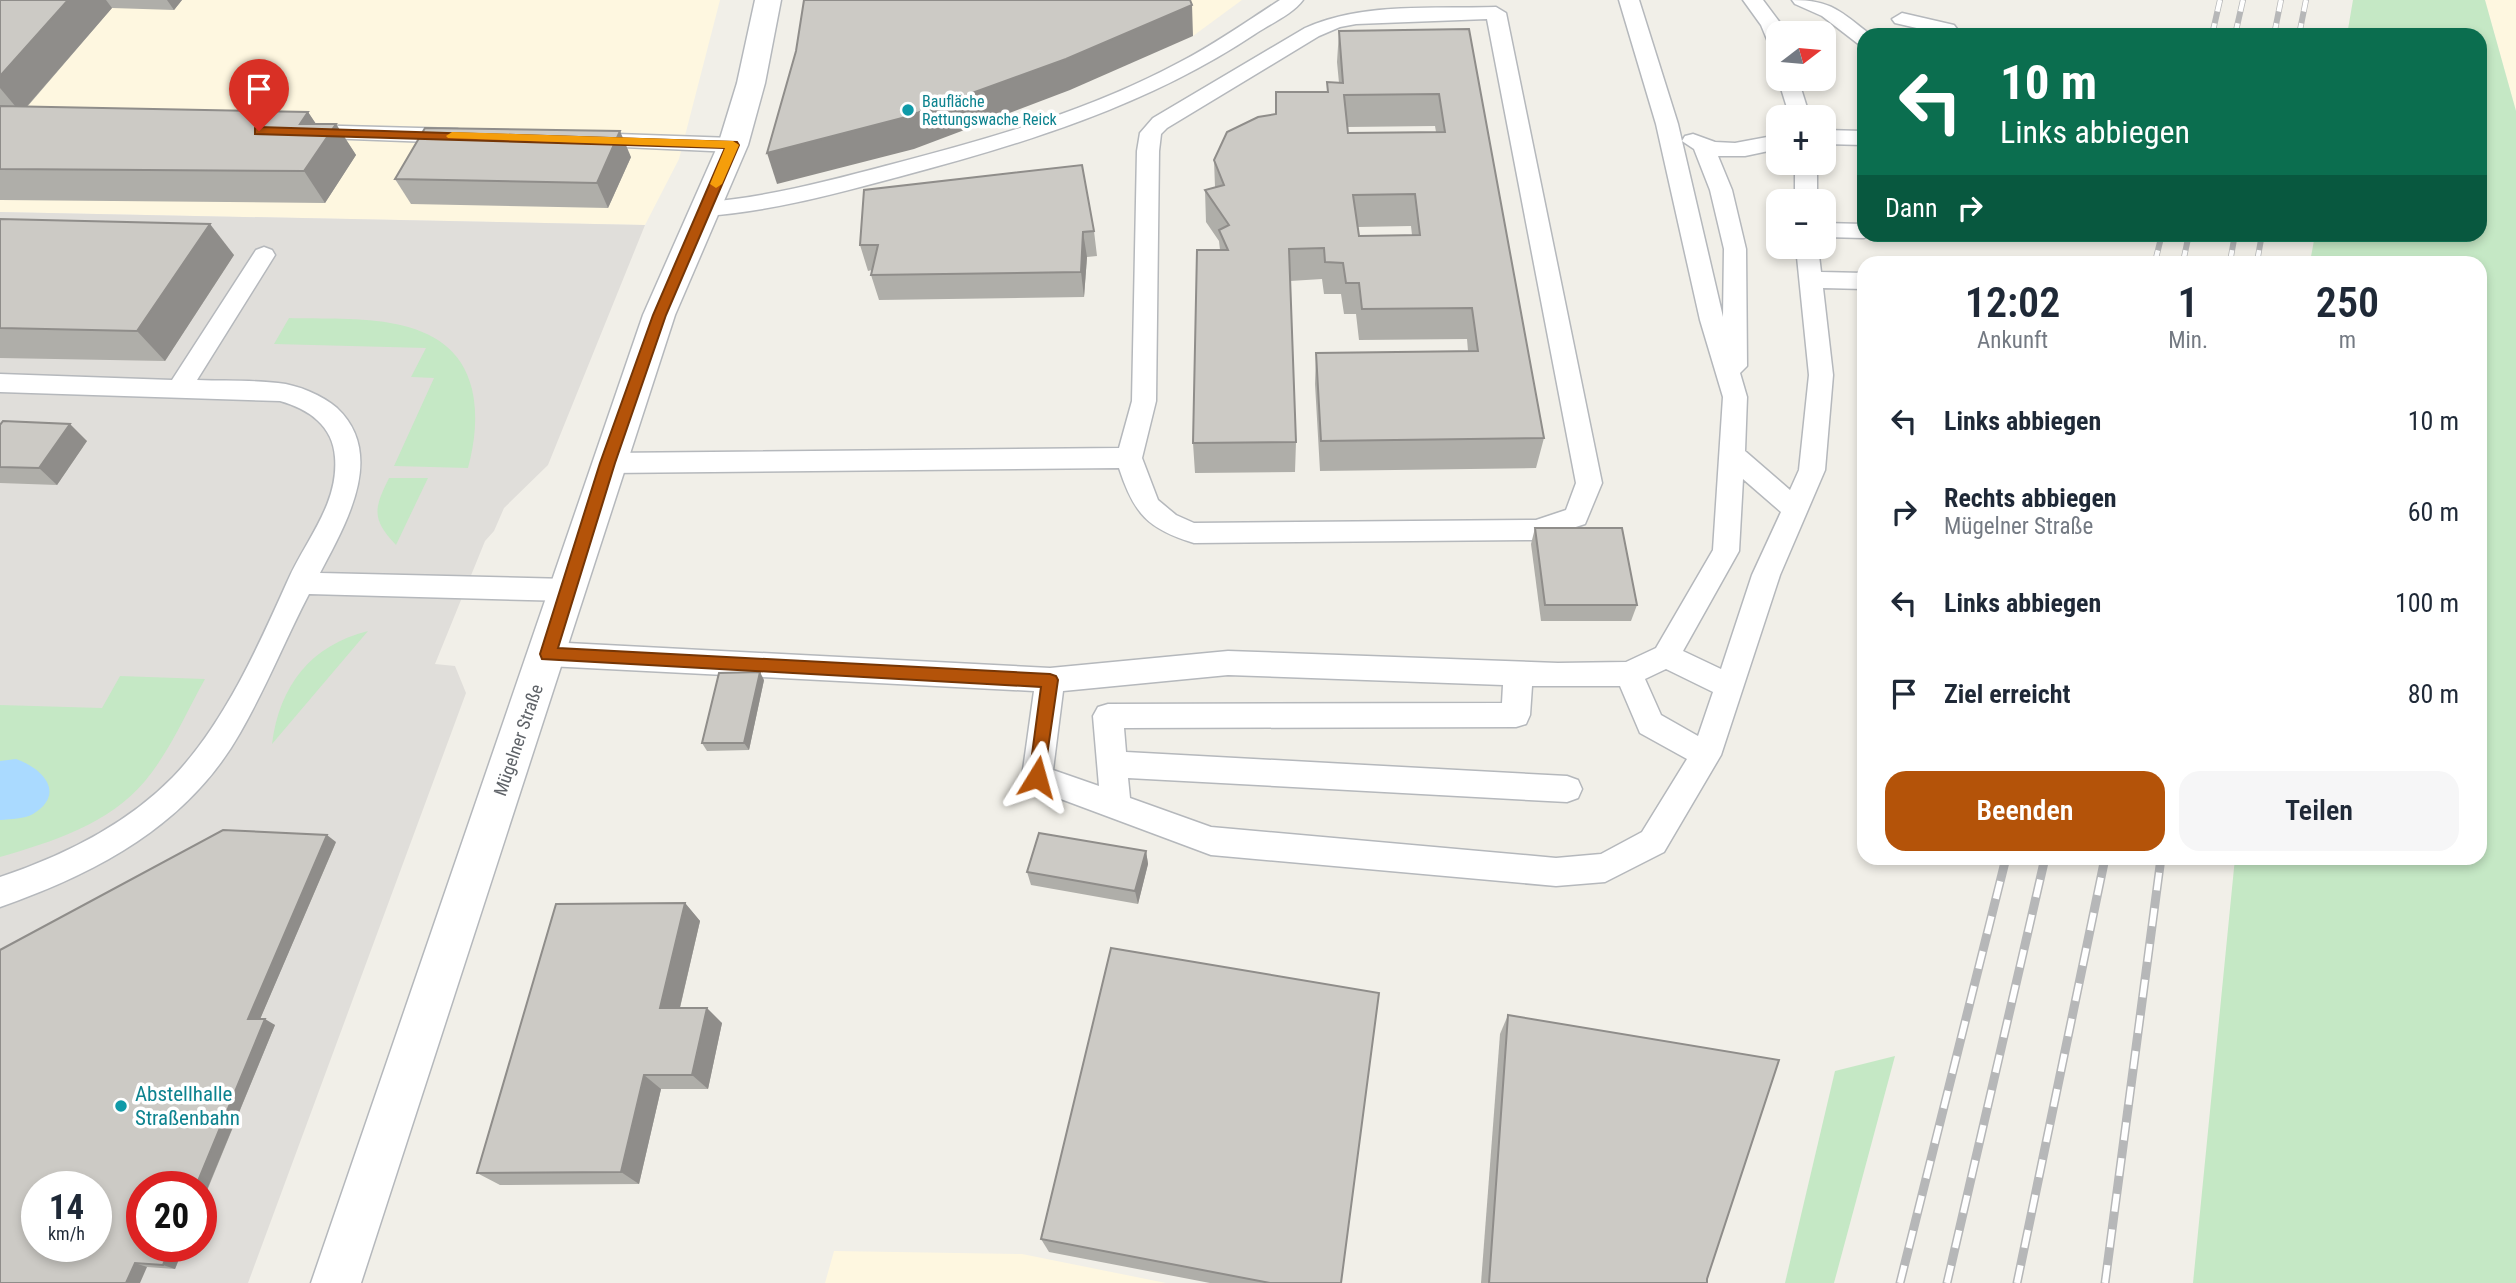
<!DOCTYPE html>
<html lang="de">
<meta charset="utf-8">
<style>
body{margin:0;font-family:"Roboto Condensed",sans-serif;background:#f6f6f7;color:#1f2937;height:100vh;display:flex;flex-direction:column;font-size:26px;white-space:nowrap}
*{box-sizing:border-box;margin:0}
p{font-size:23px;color:#747a83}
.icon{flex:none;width:38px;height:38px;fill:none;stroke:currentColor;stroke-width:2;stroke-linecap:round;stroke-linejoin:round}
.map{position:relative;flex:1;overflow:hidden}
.sheet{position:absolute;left:1857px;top:256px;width:630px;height:609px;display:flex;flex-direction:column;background:#fff;border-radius:21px;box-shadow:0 4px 10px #0003}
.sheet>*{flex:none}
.hud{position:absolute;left:1857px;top:28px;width:630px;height:214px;border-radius:21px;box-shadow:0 4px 10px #0003;background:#0b6e4f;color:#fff;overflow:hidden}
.needle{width:46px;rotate:74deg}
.tools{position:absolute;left:1766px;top:21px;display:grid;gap:14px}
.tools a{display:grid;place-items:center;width:70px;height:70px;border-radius:14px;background:#fff;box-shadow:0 4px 10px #0003;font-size:35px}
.speed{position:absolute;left:21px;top:1171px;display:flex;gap:14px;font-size:35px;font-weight:700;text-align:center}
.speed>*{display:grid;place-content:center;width:91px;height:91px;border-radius:50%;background:#fff;box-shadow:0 4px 10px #0003;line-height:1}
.speed small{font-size:18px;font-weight:400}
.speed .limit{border:10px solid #d22;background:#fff;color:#111}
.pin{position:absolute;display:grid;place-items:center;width:60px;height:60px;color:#fff;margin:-72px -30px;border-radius:50% 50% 50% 0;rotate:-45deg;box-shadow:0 0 7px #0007}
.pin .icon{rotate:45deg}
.me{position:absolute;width:77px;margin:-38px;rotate:8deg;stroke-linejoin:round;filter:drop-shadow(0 0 5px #0008)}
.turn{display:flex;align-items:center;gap:24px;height:147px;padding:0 28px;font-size:32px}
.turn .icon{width:91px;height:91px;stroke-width:2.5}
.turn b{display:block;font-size:49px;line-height:60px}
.then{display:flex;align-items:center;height:66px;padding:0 28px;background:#0003;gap:14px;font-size:26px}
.eta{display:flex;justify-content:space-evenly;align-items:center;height:119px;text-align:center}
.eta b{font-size:42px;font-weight:600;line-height:49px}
.button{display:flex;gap:14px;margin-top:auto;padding:14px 28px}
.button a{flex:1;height:80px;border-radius:21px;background:#b45309;color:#fff;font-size:28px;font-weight:600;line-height:80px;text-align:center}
.button a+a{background:#f6f6f7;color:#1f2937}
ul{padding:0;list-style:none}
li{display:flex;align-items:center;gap:21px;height:91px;padding:0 28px}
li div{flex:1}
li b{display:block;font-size:26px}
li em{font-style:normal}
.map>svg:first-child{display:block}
.commercial{fill:#fef7e0}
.industrial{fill:#e0deda;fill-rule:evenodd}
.green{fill:#c5e8c5}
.water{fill:#aadaff}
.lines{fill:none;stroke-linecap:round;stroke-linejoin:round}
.service-casing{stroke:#b5b8bc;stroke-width:3}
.tertiary-casing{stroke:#b5b8bc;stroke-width:3}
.service{fill:#fff;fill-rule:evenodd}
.tertiary{fill:#fff;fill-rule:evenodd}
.rail-far1-casing{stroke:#b6b7b8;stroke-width:6}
.rail-casing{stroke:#b6b7b8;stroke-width:9}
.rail-far1{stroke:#fff;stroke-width:4.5;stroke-dasharray:12;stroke-linecap:butt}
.rail{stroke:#fff;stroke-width:6;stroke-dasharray:18;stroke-linecap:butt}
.wall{fill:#afaea9;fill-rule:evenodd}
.shaded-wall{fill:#8f8d8a}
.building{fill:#cccac5;stroke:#8f8d8a;stroke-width:2;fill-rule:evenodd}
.route{fill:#b45309;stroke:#753606;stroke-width:2}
.slow{fill:#f59e0b}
.culture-dot{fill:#0f9aa8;stroke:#fff;stroke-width:2.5}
.labels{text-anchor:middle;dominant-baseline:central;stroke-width:7;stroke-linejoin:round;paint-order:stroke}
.far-culture-label{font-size:16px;fill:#0d838f;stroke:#fff;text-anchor:start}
.street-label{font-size:18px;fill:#5f6368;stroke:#fff}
.near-culture-label{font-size:21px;fill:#0d838f;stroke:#fff;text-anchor:start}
</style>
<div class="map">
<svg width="2516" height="1283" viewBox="0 0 2516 1283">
<rect width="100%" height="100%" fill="#f1efe8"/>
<g class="commercial">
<polygon points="0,0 720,0 679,159 645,225 0,212"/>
<polygon points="1180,0 1242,0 1193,36"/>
<polygon points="2485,0 2516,0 2516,111"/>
<polygon points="834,1251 1022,1254 1166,1283 825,1283"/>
</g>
<path class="industrial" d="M0,212l645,13 -97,240 -44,43 -10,23 -9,10 -50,123 20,2 11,27 -218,590h-248zM37,1186h59v60h-59zM142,1186h59v60h-59z"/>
<g class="green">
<polygon points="2353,0 2485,0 2516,111 2516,1283 2193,1283 2235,858 2480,858 2480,262 2310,262 2315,235 2480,234 2480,35 2347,35"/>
<path d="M289,318c63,2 164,-9 183,71 6,26 3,53 -4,79l-74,-2 40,-88 -23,-1 15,-29 -152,-4z"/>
<path d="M389,478h39l-32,67c-25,-26 -22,-37 -7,-67z"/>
<path d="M368,631l-96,113c7,-58 39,-99 96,-113z"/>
<path d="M120,676l85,3c-19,34 -35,72 -60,102 -36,43 -93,61 -145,76v-152l102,3z"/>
<polygon points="1895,1056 1834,1283 1785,1283 1835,1071"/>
</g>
<path class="water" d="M16,759c26,9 51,34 17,55 -9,5 -22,5 -33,6v-59z"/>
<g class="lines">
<defs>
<g id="service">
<path d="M1280,0h23c-10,14 -33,24 -48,34 -108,72 -232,110 -357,143 -64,17 -126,34 -192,39l-8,-2 -3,-5 3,-5 8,-2c63,-5 122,-21 183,-37 100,-26 200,-54 291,-103 35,-18 67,-41 100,-62z"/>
<path d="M1619,0h20l39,124 45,193 1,-68 -14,-59 -16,-41 -12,-8 3,-5 8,-2 22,8 20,1 43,-8v14l-33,7h-27l14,34 14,59 1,117 -7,7 7,24 -2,54 45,39 9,-20 10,-95 -13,-128h22l3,25 43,1v16l-41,-1 10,87 -8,95 -45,105 -59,180 -57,97 -59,30 -49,4 -345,-31 -185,-69 -4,-9 12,-86 -486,-25 -10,-4 -4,-8 4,-8 10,-4 502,26 178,-17 330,12 68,-1 30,-14 57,-98 10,-153 -23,-77 -44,-196zM1743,479l38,33 -29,63 -31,94 -38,-18 56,-100zM1666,669l47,23 -15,44 -37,-21 -16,-36zM1228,675l275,10 -1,18 -394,1 -10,3 -5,9 6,70 -46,-16 10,-79zM1532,686h88l20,47 47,26 -45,73 -41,22 -45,4 -345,-31 -81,-29 -2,-20 439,24 11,-4 4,-9 -4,-9 -11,-4 -441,-24 -2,-24 392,-1 10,-3 4,-9z"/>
<polygon points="1743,0 1763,0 1781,24 1784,33 1778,33 1778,51 1771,49 1761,25"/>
<path d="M1792,0c40,0 49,12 79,35h-7v10l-7,-2 -35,-27 -27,-12z"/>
<path d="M1496,7l10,6 96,470 -17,41 -49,16 -342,3c-46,-14 -60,-29 -75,-75l-511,5 -9,-3 -4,-7 4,-7 9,-3 511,-5 13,-47 5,-250 3,-18 13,-15 152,-90c59,-26 128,-19 191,-21zM1487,19l89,464 -10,27 -30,10 -342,3 -18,-8 -18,-15 -16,-42 14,-57 3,-250 2,-17 6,-6 152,-92 21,-9 16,-3z"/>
<polygon points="1902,13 1954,25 1957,29 1954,33 1947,35 1895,23 1892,19"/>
<polygon points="1778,79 1798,79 1810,117 1790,117"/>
<polygon points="305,125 457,129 464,131 468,136 464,141 457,143 298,137 294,132 298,127"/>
<polygon points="1824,130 1864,131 1864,145 1824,144"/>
<polygon points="588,133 733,138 741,140 744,145 741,150 733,152 580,145 577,140 580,135"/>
<rect x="1795" y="163" width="22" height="38"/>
<polygon points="1824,223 1864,224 1864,234 1873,234 1864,238 1824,237"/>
<path d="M264,247l8,3 3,5 -78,125c27,1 54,0 81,3 20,2 44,12 59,25 50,47 8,117 -17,165l248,6 10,3 4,8 -4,8 -10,3 -259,-7c-24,46 -43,94 -69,139 -52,92 -143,140 -240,174v-30c63,-21 126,-52 173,-100 51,-53 86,-132 115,-197 17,-39 51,-76 47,-123 -2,-31 -26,-48 -55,-56l-280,-9v-18l172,6 84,-130z"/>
</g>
<polygon id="tertiary" points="755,0 781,0 765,83 748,145 675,315 361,1283 311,1283 643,315 718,145 737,83"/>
</defs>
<use href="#service" class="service-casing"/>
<use href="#tertiary" class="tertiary-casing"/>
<use href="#service" class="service"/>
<use href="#tertiary" class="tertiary"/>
<defs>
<g id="rail-far1">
<polyline points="2212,35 2220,0"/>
<polyline points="2235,35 2243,0"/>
<polyline points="2274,35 2281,0"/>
<polyline points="2299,35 2306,0"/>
<polyline points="2155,262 2162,234"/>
<polyline points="2183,262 2189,234"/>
<polyline points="2230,262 2235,234"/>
<polyline points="2257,262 2262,234"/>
</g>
<g id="rail">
<polyline points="1900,1283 2006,858"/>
<polyline points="1947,1283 2045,858"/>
<polyline points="2017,1283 2105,858"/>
<polyline points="2105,1283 2161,858"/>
</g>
</defs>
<use href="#rail-far1" class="rail-far1-casing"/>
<use href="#rail" class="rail-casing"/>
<use href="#rail-far1" class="rail-far1"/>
<use href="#rail" class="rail"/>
</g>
<g class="wall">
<polygon points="0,0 182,0 174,10 112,8 27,107 308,112 316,124 336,124 356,155 325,203 0,200"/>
<path d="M1469,29l75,409 -8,30 -216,3 -5,-87 1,-31 152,-2 -1,-12 -108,1 -3,-26h-12l-3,-20h-17l-2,-15 -32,2 6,161 -1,30 -100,1 -2,-30 27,-193 -1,-9 -13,-19 -1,-32 10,-3 -1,-27 62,-46 51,-22v-10l12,1 -2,-21 2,-31zM1435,126l1,6 -88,1 -1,-6zM1411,226l1,9 -53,1 -1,-9z"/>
<polygon points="631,157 608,208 411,204 395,179"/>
<polygon points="0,219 234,255 165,361 0,358"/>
<polygon points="1094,231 1097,256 1087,257 1084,297 879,300 871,275 872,270 868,271 860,245"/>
<polygon points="0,425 87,441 57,485 0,483"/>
<polygon points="1535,528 1637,605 1631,621 1541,621 1531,544"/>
<polygon points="764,680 749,750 707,751 702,743"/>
<polygon points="336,842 260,1019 275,1025 175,1269 147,1267 0,1283"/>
<polygon points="1146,851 1148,864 1138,904 1031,885 1027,872"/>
<polygon points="685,903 700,921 680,1008 722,1023 708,1089 661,1089 639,1184 500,1185 477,1173"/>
<polygon points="1508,1015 1707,1279 1707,1283 1481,1283 1500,1034"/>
<polygon points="1041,1239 1341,1283 1210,1283 1049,1252"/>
</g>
<g class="shaded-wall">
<polygon points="68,0 106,0 112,8 21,113 0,88 0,76"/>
<polygon points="167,0 182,0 174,10"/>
<polygon points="1192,5 1193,36 1070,90 914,149 777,184 767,153"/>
<polygon points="308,112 326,139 336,124 356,155 325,203 304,171 300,124"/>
<polygon points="620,131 631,157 608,208 597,183"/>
<polygon points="210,224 234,255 165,361 137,331"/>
<polygon points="1083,232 1087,257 1084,297 1081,272"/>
<polygon points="70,424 87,441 57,485 39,468"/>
<polygon points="760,672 764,680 749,750 744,743"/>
<polygon points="327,835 336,842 258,1024 248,1019"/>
<polygon points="1146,851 1148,864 1138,904 1135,891"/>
<polygon points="685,903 700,921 676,1024 660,1008"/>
<polygon points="707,1008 722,1023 708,1089 692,1075"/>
<polygon points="265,1019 275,1025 201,1204 201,1186 196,1186"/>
<polygon points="644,1075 661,1089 639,1184 621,1172"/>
<polygon points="171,1246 184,1246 175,1269 163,1265"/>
<polygon points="135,1263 147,1267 140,1283 126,1283"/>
</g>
<g class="building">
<polygon points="0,0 68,0 0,76"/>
<polygon points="804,0 1190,0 1192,5 1066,59 906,117 767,153 796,51"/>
<path d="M1469,29l75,409 -223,3 -5,-88 162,-2 -6,-43 -110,1 -3,-26h-13l-3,-20 -18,-1 -1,-14 -35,1 7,193 -103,1 4,-193h31l-9,-20 10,-5 -24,-35 19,-5 -10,-25 13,-28 31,-15 18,-3v-22h52l-1,-10 16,1 -4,-52zM1439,94l6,38 -97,1 -4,-38zM1415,194l5,41 -61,1 -6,-41z"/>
<polygon points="0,106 308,112 300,124 336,124 304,171 0,169"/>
<polygon points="425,128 620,131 597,183 395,179"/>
<polygon points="1082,165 1094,231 1083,232 1081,272 871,275 878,245 860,245 864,190"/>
<polygon points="0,219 210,224 137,331 0,328"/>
<polygon points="3,421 70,424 39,468 0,467 0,425"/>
<polygon points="1535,528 1622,528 1637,605 1545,605"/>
<polygon points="760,672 744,743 702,743 719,673"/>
<path d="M223,830l104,5 -79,184h17l-69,167h-54v60h29l-8,19 -28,-2 -9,20h-126v-333zM37,1186h59v60h-59z"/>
<polygon points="1039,833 1146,851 1135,891 1027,872"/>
<polygon points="685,903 660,1008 707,1008 692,1075 644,1075 621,1172 477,1173 556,904"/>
<polygon points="1111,948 1379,993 1341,1283 1270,1283 1041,1239"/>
<polygon points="1508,1015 1779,1060 1707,1279 1707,1283 1489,1283"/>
</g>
<polygon class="route" points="259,127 737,142 739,145 666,315 615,463 558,648 1050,674 1056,676 1058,680 1043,783 1037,785 1031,783 1029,777 1041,687 542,659 540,654 600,463 653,315 725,148 255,134 255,128"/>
<polygon class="slow" points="452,132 733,141 739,145 722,184 716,188 710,184 725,148 448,138 446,136"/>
<g class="culture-dot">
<circle cx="908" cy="110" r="7"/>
<circle cx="121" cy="1106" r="7"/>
</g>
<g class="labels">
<g class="far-culture-label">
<text x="922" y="101">Baufläche<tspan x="922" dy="18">Rettungswache Reick</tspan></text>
</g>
<g class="street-label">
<text transform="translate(518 740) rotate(-71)">Mügelner Straße</text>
</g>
<g class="near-culture-label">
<text x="135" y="1094">Abstellhalle<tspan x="135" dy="24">Straßenbahn</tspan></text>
</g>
</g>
</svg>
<div class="tools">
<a><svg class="needle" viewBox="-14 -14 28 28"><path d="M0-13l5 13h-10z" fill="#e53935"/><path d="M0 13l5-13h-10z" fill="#747a83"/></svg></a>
<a>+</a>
<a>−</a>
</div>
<div class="speed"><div>14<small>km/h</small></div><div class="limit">20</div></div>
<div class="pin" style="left:259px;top:131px;background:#d93025"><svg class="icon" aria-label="arrive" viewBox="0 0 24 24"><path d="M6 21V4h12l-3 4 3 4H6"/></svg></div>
<svg class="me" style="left:1037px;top:777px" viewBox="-20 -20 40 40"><path d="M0-17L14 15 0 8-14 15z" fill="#b45309" stroke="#fff" stroke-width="4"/></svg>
<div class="hud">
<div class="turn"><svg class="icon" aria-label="left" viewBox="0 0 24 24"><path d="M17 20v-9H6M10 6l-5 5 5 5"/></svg><div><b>10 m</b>Links abbiegen</div></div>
<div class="then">Dann<svg class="icon" aria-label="right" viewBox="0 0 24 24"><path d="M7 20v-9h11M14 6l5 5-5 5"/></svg></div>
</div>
<section class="sheet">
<div class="eta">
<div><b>12:02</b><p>Ankunft</p></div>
<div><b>1</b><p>Min.</p></div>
<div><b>250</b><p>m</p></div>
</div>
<ul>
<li><svg class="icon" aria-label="left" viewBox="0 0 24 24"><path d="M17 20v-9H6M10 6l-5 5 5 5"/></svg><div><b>Links abbiegen</b></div><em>10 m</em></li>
<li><svg class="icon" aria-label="right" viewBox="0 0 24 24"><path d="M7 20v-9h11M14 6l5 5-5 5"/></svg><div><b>Rechts abbiegen</b><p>Mügelner Straße</p></div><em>60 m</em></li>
<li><svg class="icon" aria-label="left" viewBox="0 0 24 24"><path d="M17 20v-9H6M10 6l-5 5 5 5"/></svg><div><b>Links abbiegen</b></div><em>100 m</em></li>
<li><svg class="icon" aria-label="arrive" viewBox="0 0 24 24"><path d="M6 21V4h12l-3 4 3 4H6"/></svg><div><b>Ziel erreicht</b></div><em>80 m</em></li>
</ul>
<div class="button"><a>Beenden</a><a>Teilen</a></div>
</section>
</div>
